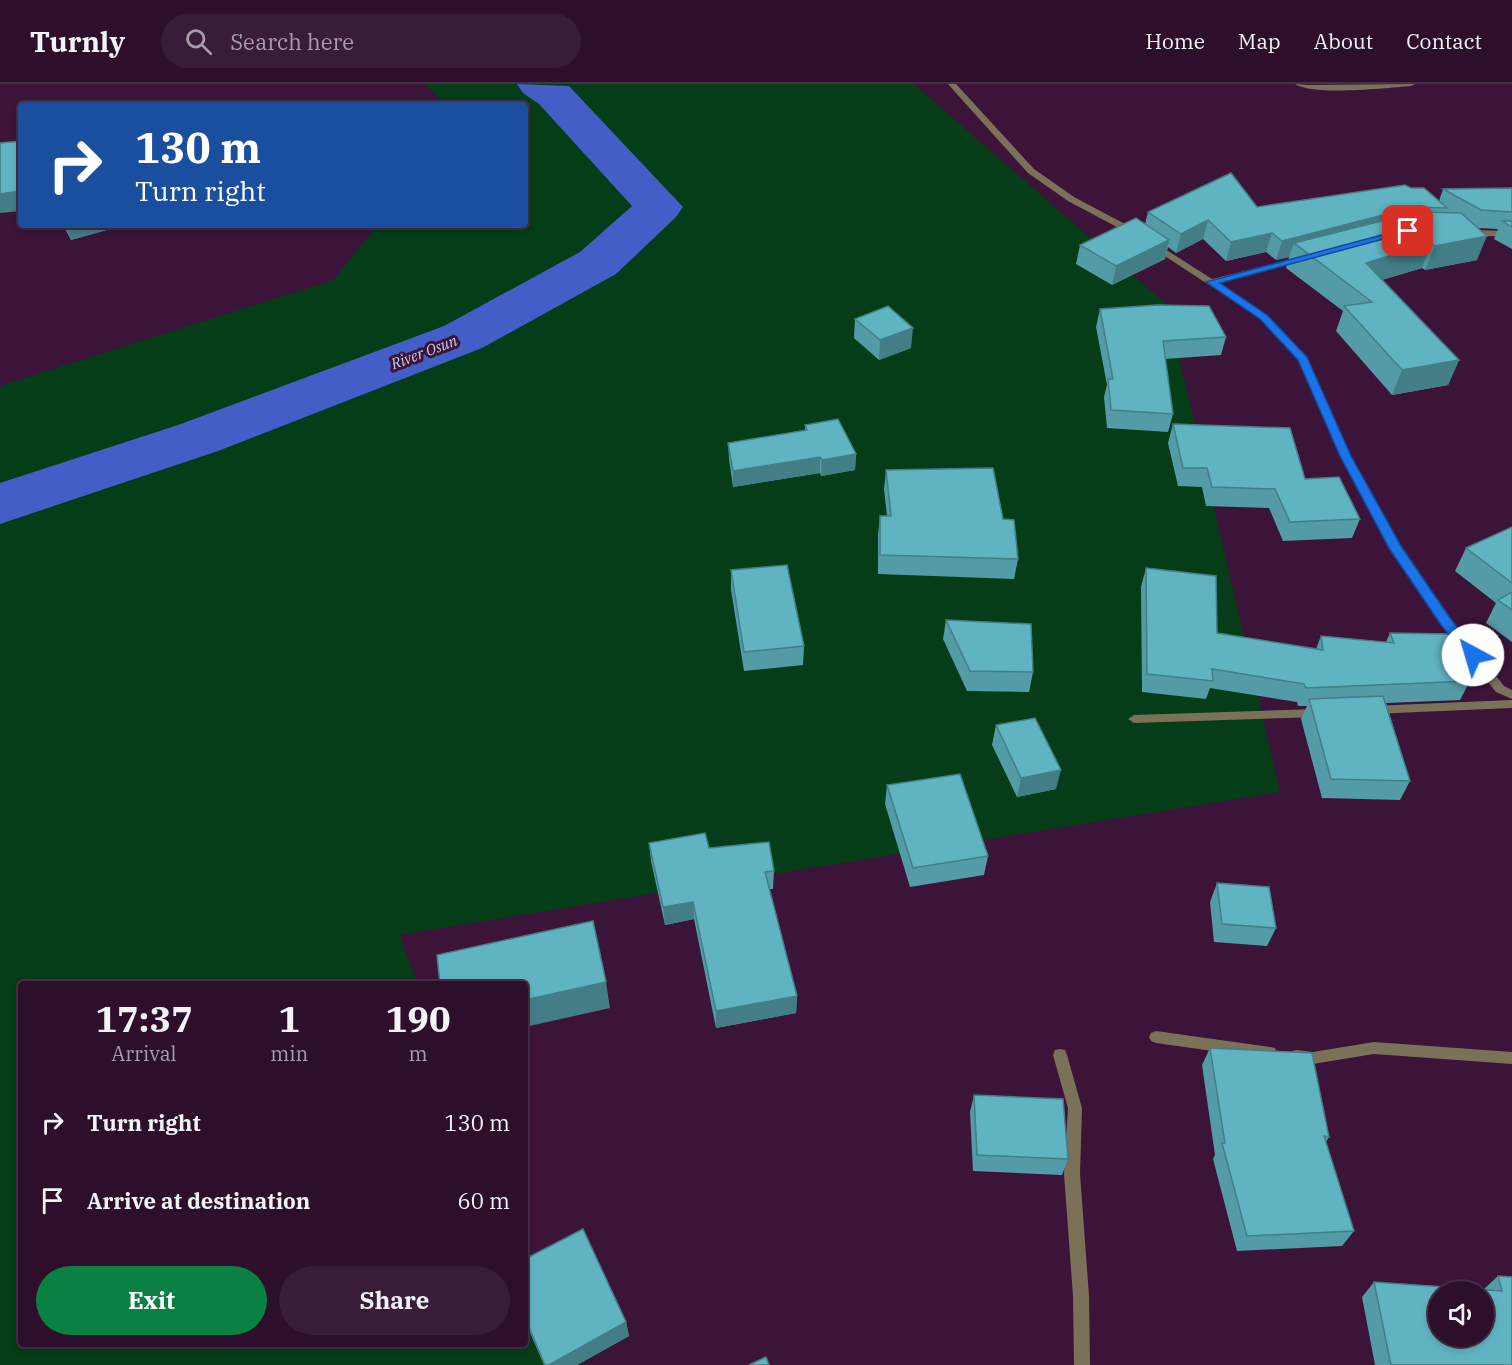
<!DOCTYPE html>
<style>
body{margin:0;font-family:"IBM Plex Serif",serif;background:#391d38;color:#f1f3f6;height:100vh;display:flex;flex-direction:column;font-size:22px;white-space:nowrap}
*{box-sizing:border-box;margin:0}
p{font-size:20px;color:#a79ca9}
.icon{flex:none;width:33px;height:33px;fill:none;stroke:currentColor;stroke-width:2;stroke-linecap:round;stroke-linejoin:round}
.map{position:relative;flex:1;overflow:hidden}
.side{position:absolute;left:18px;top:897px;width:510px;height:366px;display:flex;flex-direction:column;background:#2d0f2c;border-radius:6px;box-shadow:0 3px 9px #0003,0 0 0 2px #482f48}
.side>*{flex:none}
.top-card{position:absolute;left:18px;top:18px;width:510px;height:126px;border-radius:6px;box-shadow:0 3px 9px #0003,0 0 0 2px #482f48;background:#1a4fa0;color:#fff;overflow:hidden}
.controls{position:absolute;left:1428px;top:1197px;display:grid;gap:12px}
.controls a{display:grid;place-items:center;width:66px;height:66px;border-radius:50%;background:#2d0f2c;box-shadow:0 3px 9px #0003,0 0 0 2px #482f48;font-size:30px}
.pin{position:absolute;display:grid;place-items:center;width:51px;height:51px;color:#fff;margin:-26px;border-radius:12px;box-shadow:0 3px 9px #0006}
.me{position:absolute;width:66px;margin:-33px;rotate:321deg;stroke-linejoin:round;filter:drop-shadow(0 0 4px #0008)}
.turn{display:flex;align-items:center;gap:21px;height:126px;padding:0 18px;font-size:27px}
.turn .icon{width:78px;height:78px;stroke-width:2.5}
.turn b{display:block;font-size:42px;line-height:51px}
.eta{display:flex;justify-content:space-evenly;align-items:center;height:102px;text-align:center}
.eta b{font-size:36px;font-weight:700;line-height:42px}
.primary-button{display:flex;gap:12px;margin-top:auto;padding:12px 18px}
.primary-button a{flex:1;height:69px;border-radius:36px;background:#0b8043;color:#fff;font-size:24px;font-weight:700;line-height:69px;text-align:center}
.primary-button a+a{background:#391d38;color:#f1f3f6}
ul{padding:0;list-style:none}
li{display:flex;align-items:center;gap:18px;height:78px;padding:0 18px}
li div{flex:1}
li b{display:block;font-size:22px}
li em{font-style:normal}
header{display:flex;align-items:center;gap:36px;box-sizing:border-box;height:84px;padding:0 30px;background:#2d0f2c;border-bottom:2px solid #482f48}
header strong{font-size:28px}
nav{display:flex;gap:33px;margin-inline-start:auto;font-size:21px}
.search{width:420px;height:54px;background:#391d38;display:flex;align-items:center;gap:15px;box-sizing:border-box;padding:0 21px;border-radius:33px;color:#a79ca9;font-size:22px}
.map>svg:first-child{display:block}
.green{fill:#043d17}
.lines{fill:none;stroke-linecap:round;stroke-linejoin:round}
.river{fill:#445ec7;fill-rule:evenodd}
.minor{fill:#7b7159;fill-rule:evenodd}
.wall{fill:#539ba6}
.shaded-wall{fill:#437e87}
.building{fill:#60b4c1;stroke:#437e87;stroke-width:1.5;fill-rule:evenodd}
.route{fill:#1a73e8;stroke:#114b97;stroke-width:1.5}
.labels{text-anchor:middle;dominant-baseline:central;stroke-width:6;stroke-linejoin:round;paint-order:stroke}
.far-water-label{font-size:15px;font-style:italic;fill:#c7d1ec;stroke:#3c143a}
</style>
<header>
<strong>Turnly</strong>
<div class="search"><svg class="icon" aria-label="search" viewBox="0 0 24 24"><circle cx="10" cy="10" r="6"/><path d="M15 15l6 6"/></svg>Search here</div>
<nav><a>Home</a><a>Map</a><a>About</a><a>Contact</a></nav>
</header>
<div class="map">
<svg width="1512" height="1281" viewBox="0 0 1512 1281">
<rect width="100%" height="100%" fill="#3c143a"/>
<polygon class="green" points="425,0 914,0 1167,221 1280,708 399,851 418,900 21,900 21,1260 525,1260 525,1166 571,1281 0,1281 0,302 333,196 378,141 525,141 525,21 445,21"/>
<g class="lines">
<polygon class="river" points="517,0 569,2 683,123 676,133 616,190 482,264 218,367 0,440 0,399 178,341 444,242 580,168 632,122 539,20 523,9"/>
<g class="minor">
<polygon points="948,0 956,0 1034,85 1074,113 1138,147 1138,151 1132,151 1068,117 1028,89"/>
<path d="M1295,0l14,1 106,-1 -4,2c-24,2 -98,10 -116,-2z"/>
<polygon points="1467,146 1512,147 1512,153 1464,151 1464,147"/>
<polygon points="1154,158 1212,195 1306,172 1306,176 1218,199 1267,231 1306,273 1351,372 1400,462 1450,534 1504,602 1512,606 1512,615 1496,608 1442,540 1391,466 1341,372 1299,276 1261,235 1151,163 1151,159"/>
<polygon points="1512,616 1512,624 1372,630 1366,626 1372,622"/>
<polygon points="1319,625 1325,629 1319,633 1134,639 1128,635 1134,631"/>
<polygon points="1156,947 1270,963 1275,964 1277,969 1275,974 1270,975 1156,959 1151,957 1149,953 1151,949"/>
<polygon points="1374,958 1512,968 1512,980 1374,970 1313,980 1292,977 1290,972 1292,967 1297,966 1313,968"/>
<polygon points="1060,965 1065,966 1067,971 1082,1024 1080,1090 1089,1212 1090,1281 1074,1281 1073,1212 1064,1090 1068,1024 1053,971 1055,966"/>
</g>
</g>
<g class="wall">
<polygon points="1411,104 1439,117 1443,105 1512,104 1512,165 1494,155 1498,145 1478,144 1477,176 1425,186 1422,184 1382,196 1459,276 1448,301 1392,311 1336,247 1343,227 1286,184 1289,173 1276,176 1266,168 1226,177 1203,155 1176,169 1168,163 1165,175 1112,201 1076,180 1080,161 1145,140 1148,128 1257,123"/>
<polygon points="63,141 120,141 121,142 71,156"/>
<polygon points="1100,225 1226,253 1221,271 1165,275 1173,330 1168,348 1107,344 1104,313 1107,301 1096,243"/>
<polygon points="855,235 911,264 879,276 854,254"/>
<polygon points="1173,340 1305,395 1360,435 1352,454 1283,457 1269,424 1206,422 1202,403 1178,402 1168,359"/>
<polygon points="805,341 856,370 855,386 821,392 820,389 733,403 729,375 728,359 805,346"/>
<polygon points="886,386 1003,435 1018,475 1014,495 878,490 878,451 880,432 887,432 884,405"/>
<polygon points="1512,443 1512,558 1486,539 1496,519 1455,487 1466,464"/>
<polygon points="1146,484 1217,549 1316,565 1321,552 1386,558 1390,549 1470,597 1460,616 1386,619 1410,697 1400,716 1322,714 1301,635 1307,622 1298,622 1297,618 1210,604 1206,615 1142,608 1141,503"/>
<polygon points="731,486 804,562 803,581 744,587 731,506"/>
<polygon points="946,536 1033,588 1029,608 967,607 943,555"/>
<polygon points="996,641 1056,705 1017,713 992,661"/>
<polygon points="887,701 988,772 984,791 910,803 885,720"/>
<polygon points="649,759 709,764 774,787 773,805 769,805 797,912 796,929 716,944 694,835 665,841 651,777"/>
<polygon points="1217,799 1276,844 1267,862 1214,858 1210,818"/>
<polygon points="1210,964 1329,1053 1326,1058 1354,1147 1342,1162 1237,1167 1213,1075 1215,1071 1202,981"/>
<polygon points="974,1011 1068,1075 1062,1091 973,1087 970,1028"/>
<polygon points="525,1175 626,1238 629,1252 577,1281 544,1281 525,1237"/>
<polygon points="1498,1192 1512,1193 1512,1281 1375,1281 1362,1213 1374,1198 1484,1205"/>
</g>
<g class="shaded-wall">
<polygon points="21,107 21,127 0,129 0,110"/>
<polygon points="1414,123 1407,142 1294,159 1289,173 1276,176 1282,157"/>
<polygon points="1208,136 1203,155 1176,169 1181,150"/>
<polygon points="65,141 120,141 121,142 71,156"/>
<polygon points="1272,149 1266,168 1226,177 1231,158"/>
<polygon points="1487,152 1477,176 1425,186 1435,162"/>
<polygon points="1169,156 1165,175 1112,201 1116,182"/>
<polygon points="1431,159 1422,184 1358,203 1366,179"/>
<polygon points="913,244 911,264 879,276 880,256"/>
<polygon points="1459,276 1448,301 1392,311 1402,286"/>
<polygon points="856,370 855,386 821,392 822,376"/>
<polygon points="820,373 820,389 733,403 733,387"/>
<polygon points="1061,686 1056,705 1017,713 1021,694"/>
<polygon points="693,818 694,835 665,841 663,823"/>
<polygon points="606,898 610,924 525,943 525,916"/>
<polygon points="797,912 796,929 716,944 716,927"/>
<polygon points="626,1238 629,1252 577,1281 549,1281"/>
</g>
<g class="building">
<polygon points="21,57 21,107 0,110 0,59"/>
<polygon points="1231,89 1257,123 1405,101 1411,104 1424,104 1447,124 1414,123 1282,157 1272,149 1231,158 1208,136 1181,150 1148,128"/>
<polygon points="1512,104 1512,128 1481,126 1443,105"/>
<polygon points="1417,128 1461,129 1487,152 1435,162 1431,159 1366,179 1459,276 1402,286 1344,222 1372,218 1294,159"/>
<polygon points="1136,134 1169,156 1116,182 1080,161"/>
<polygon points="1502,137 1512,137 1512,143"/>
<polygon points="1157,221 1209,222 1226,253 1163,257 1173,330 1111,326 1108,295 1113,295 1100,225"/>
<polygon points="888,222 913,244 880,256 855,235"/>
<polygon points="838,335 856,370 822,376 820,373 733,387 728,359 807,346 805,341"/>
<polygon points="1173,340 1290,344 1305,395 1339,393 1360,435 1290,438 1275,405 1212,403 1207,384 1183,384"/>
<polygon points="993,384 1003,435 1014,436 1018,475 880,471 880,432 891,432 886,386"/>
<polygon points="1512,443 1512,499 1466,464"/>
<polygon points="787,481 804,562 744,568 731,486"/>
<polygon points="1146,484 1216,492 1217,549 1323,566 1321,552 1394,559 1390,549 1450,550 1470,597 1306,604 1304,600 1212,585 1213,597 1147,590"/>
<polygon points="1512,508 1512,526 1498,516"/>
<polygon points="946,536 1031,540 1033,588 970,587"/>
<polygon points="1383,612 1410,697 1331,695 1309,615"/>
<polygon points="1035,634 1061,686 1021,694 996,641"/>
<polygon points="960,690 988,772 913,784 887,701"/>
<polygon points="705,749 709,764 769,758 774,787 765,788 797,912 716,927 693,818 663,823 649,759"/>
<polygon points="1217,799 1269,803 1276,844 1222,840"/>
<polygon points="593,837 606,898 525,916 525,900 440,900 437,871"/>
<polygon points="1210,964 1312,969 1329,1053 1324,1052 1354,1147 1247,1152 1222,1059 1225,1059"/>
<polygon points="974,1011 1063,1015 1068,1075 977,1071"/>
<polygon points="583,1145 626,1238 549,1281 545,1281 525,1234 525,1175"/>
<path d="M1498,1192l14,1v88h-121l-17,-83 128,9zM1438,1208h46v44h-46z"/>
<polygon points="766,1273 769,1281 749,1281"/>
</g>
<polygon class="route" points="1404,145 1413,147 1220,199 1267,231 1307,273 1351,372 1401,462 1450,534 1477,568 1479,571 1473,576 1468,574 1441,541 1389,464 1340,372 1298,276 1260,235 1206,198"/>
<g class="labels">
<g class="far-water-label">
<text transform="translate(424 268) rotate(-21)">River Osun</text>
</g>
</g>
</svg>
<div class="controls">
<a><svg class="icon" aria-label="sound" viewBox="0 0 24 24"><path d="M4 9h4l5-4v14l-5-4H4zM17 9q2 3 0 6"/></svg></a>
</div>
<div class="pin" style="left:1408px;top:147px;background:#d93025"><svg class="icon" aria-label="arrive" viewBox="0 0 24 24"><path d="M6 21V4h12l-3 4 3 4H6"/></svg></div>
<svg class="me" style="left:1473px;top:571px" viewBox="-20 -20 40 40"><circle r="19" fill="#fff"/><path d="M0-13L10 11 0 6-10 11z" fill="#1a73e8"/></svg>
<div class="top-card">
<div class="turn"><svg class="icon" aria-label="right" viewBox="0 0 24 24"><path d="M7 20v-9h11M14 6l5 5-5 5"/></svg><div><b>130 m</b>Turn right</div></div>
</div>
<section class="side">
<div class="eta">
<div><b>17:37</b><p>Arrival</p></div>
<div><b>1</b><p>min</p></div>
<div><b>190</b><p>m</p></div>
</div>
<ul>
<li><svg class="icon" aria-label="right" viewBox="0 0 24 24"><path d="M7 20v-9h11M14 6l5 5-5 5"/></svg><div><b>Turn right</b></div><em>130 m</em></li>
<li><svg class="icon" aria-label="arrive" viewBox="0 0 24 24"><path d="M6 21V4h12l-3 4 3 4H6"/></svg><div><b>Arrive at destination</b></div><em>60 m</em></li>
</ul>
<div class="primary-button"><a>Exit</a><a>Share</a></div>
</section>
</div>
